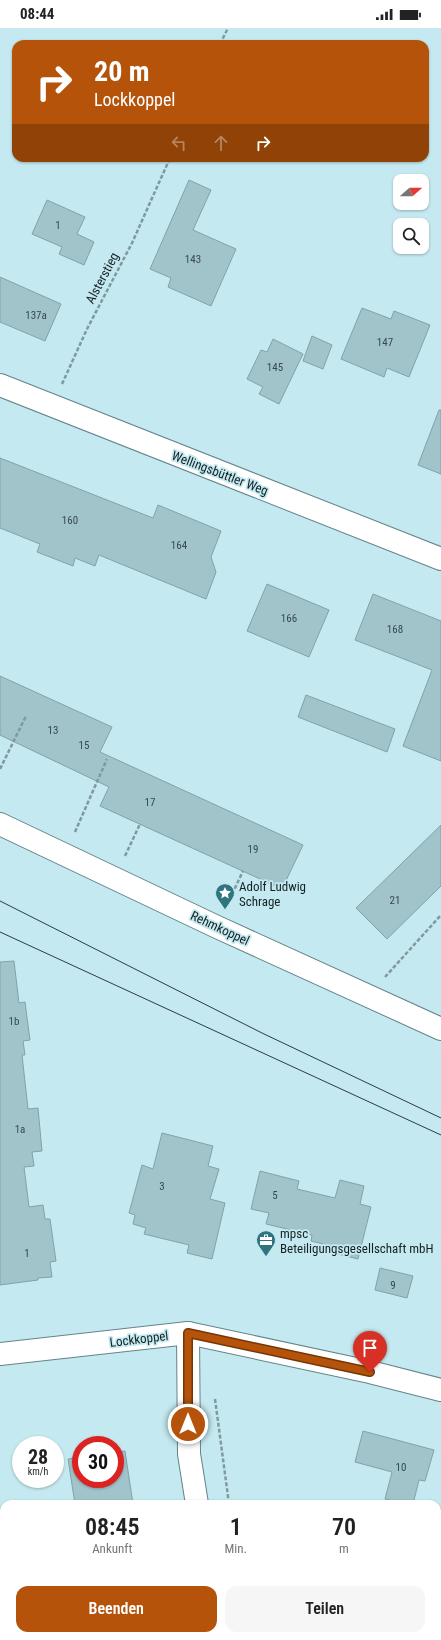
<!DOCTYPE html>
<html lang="de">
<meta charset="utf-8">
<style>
body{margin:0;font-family:"Roboto Condensed",sans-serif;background:#f6f6f6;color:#222;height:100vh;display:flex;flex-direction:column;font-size:15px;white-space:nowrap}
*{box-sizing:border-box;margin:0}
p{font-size:13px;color:#767676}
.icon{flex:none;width:22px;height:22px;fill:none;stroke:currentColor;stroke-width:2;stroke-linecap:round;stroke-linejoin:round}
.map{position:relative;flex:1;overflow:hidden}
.side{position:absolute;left:0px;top:1472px;width:441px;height:140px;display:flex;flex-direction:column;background:#fff;border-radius:12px 12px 0 0;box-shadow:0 1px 3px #0004}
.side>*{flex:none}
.hud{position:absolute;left:12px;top:12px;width:417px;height:122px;border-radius:12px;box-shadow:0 1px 3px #0004;background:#b45309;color:#fff;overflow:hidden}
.needle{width:26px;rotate:69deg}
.controls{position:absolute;left:393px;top:146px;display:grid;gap:8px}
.controls a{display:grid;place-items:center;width:36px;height:36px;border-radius:8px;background:#fff;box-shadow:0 1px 3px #0004;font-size:20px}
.speed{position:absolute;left:12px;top:1408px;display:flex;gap:8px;font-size:20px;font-weight:700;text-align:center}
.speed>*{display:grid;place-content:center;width:52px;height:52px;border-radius:50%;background:#fff;box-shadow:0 1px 3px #0004;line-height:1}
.speed small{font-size:10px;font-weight:400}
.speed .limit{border:6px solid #d22;background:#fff;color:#111}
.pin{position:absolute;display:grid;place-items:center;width:34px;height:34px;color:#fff;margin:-41px -17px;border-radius:50% 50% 50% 0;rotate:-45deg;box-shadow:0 0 4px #0007}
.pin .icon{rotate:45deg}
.me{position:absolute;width:44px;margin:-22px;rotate:0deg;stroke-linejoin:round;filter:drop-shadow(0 0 3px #0008)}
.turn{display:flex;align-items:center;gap:14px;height:84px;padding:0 16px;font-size:18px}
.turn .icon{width:52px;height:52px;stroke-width:2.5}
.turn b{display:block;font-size:28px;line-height:34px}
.lanes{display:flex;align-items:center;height:38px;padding:0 16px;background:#0003;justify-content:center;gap:20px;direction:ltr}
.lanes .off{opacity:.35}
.eta{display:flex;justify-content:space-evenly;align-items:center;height:68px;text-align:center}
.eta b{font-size:24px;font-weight:600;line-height:28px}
.cta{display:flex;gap:8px;margin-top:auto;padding:8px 16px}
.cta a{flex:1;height:46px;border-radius:12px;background:#b45309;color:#fff;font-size:16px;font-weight:600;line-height:46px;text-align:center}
.cta a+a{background:#f6f6f6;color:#222}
.status{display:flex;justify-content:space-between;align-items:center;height:28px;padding:0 20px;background:#fff;direction:ltr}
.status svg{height:11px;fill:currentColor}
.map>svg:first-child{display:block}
.building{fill:#a0c4ca;stroke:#80a3a8}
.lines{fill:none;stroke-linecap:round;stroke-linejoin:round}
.minor-casing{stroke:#63848a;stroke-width:24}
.secondary-casing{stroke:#63848a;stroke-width:24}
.path{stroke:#7f9a9f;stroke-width:2.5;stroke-dasharray:4 2;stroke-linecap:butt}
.minor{stroke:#fff;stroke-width:22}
.secondary{stroke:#fff;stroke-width:22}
.tram{stroke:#2c3d40;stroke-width:1}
.route-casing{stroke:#753606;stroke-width:10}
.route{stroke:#b45309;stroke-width:7}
.labels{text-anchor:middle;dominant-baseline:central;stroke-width:3.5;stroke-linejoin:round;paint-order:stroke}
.number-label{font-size:11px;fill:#374a4e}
.street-label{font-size:13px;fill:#142224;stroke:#c5e9f0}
.poi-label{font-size:13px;fill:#142224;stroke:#c5e9f0;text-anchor:start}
</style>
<div class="status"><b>08:44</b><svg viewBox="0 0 49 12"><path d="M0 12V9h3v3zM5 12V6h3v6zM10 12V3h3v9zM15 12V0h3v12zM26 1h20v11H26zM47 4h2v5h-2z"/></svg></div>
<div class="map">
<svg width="441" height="1612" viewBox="0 0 441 1612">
<rect width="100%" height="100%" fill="#c5e9f0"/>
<g class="building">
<polygon points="189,152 211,162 193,202 236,221 211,278 168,259 171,250 150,241"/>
<polygon points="47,172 85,189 77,206 94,214 84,237 59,226 62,219 32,206"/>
<polygon points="0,249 61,276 45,313 0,294"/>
<polygon points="362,280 391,291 394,283 430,297 409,349 387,340 384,349 341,331"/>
<polygon points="312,308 332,317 323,341 303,333"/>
<polygon points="273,311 303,326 279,376 259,366 263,359 247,351 261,322 267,324"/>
<polygon points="439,382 441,382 441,446 418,437"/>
<polygon points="0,430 153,490 158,477 221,503 211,529 216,544 206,571 99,527 95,538 75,530 73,538 37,524 40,516 0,500"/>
<polygon points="267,556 329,582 309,629 247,603"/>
<polygon points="373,566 441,593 441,733 403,718 432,642 355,612"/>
<polygon points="0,648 112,699 100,724 303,817 282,861 100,778 109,759 0,707"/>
<polygon points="306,667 395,701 387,724 298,689"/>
<polygon points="441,797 441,858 387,911 356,880"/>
<polygon points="14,933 19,975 25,974 30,1012 23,1013 25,1027 22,1027 28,1081 38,1080 42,1123 32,1124 34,1138 24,1139 29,1179 43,1177 45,1191 50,1191 56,1233 50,1234 52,1249 38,1250 38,1252 0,1257 0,934"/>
<polygon points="162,1105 213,1118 208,1138 219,1141 210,1171 225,1175 212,1231 187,1225 189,1217 144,1206 146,1200 133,1196 135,1187 129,1185 142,1137 153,1141"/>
<polygon points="260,1143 299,1153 297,1161 335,1170 340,1152 364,1158 360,1176 371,1179 358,1231 322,1222 323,1216 311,1213 312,1207 266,1196 269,1185 251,1181"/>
<polygon points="380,1240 413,1248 407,1270 375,1262"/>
<polygon points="363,1403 434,1422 425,1453 419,1452 413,1476 404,1476 385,1471 392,1444 355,1434"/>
<polygon points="125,1423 133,1476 75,1476 68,1431 81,1429 81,1451 115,1451 115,1424"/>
</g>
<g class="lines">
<defs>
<g id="minor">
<polyline points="0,796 217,899 441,1001"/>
<polyline points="188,1305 189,1426 197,1476"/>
<polyline points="0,1326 188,1305 370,1344 441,1362"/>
<polyline points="219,1608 219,1612"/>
</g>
<polyline id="secondary" points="0,357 441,531"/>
</defs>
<use href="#minor" class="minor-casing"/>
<use href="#secondary" class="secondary-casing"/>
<g class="path">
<polyline points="220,16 228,0"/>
<polyline points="62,356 87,301 132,215 170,130"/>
<polyline points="0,741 26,688"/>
<polyline points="75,804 107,731"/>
<polyline points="125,828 140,796"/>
<polyline points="227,877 243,843"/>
<polyline points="385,949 441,887"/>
<polyline points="215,1371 229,1476"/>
<polyline points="250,1608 251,1612"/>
</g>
<use href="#minor" class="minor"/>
<use href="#secondary" class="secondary"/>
<g class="tram">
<polyline points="0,873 262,1005 441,1090"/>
<polyline points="0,904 441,1107"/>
</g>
</g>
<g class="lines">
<defs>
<polyline id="route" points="188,1396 188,1305 370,1344"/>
</defs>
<use href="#route" class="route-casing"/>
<use href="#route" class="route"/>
</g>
<defs>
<symbol id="sight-pin" viewBox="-11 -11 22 30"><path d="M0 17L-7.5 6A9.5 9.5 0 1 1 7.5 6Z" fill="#2e7580" stroke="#c5e9f0"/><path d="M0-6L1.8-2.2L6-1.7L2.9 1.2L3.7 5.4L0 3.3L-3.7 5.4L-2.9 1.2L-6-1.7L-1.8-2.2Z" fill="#fff"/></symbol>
<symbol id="office-pin" viewBox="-11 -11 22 30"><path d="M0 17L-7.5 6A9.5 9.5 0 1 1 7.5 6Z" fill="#2e7580" stroke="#c5e9f0"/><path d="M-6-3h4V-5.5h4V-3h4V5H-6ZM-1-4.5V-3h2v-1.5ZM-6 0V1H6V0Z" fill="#fff"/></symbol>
</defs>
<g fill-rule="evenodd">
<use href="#sight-pin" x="214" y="854" width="22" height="30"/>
<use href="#office-pin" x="255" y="1201" width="22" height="30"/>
</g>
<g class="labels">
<g class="number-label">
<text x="58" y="197">1</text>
<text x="193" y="231">143</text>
<text x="36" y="287">137a</text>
<text x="385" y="314">147</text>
<text x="275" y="339">145</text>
<text x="70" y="492">160</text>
<text x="179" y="517">164</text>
<text x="289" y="590">166</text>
<text x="395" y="601">168</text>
<text x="53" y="702">13</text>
<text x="84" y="717">15</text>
<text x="150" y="774">17</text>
<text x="253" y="821">19</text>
<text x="395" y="872">21</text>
<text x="14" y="993">1b</text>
<text x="20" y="1101">1a</text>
<text x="162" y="1158">3</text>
<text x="275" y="1167">5</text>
<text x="27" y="1225">1</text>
<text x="393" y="1257">9</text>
<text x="401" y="1439">10</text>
</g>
<g class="street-label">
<text transform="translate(102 250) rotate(-62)">Alsterstieg</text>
<text transform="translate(220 445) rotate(21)">Wellingsbüttler Weg</text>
<text transform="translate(220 900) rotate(25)">Rehmkoppel</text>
<text transform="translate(139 1311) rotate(-7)">Lockkoppel</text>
</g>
<g class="poi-label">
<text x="239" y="858">Adolf Ludwig<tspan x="239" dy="15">Schrage</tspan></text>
<text x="280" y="1205">mpsc<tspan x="280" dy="15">Beteiligungsgesellschaft mbH</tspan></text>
</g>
</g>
</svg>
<div class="controls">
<a><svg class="needle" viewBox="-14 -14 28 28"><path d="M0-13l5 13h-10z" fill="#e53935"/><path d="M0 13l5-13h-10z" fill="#767676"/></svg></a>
<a><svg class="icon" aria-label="search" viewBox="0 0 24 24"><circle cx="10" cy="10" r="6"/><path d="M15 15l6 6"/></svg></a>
</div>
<div class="speed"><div>28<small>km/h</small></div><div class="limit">30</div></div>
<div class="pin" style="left:370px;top:1344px;background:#d93025"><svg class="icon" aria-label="arrive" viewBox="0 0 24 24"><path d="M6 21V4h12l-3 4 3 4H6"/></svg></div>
<svg class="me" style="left:188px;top:1396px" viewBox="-20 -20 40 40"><circle r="17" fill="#b45309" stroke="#fff" stroke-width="3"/><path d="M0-11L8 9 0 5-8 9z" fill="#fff"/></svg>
<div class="hud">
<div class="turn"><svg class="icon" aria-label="right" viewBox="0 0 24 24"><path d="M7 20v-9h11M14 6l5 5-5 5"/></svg><div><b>20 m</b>Lockkoppel</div></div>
<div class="lanes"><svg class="icon off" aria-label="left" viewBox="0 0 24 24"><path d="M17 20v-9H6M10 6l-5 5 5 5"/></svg><svg class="icon off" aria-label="ahead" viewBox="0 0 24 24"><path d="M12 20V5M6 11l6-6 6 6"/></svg><svg class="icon" aria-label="right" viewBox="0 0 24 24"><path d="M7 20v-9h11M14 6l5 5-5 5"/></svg></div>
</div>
<section class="side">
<div class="eta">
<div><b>08:45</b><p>Ankunft</p></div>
<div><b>1</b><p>Min.</p></div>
<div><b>70</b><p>m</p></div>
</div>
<div class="cta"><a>Beenden</a><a>Teilen</a></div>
</section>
</div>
